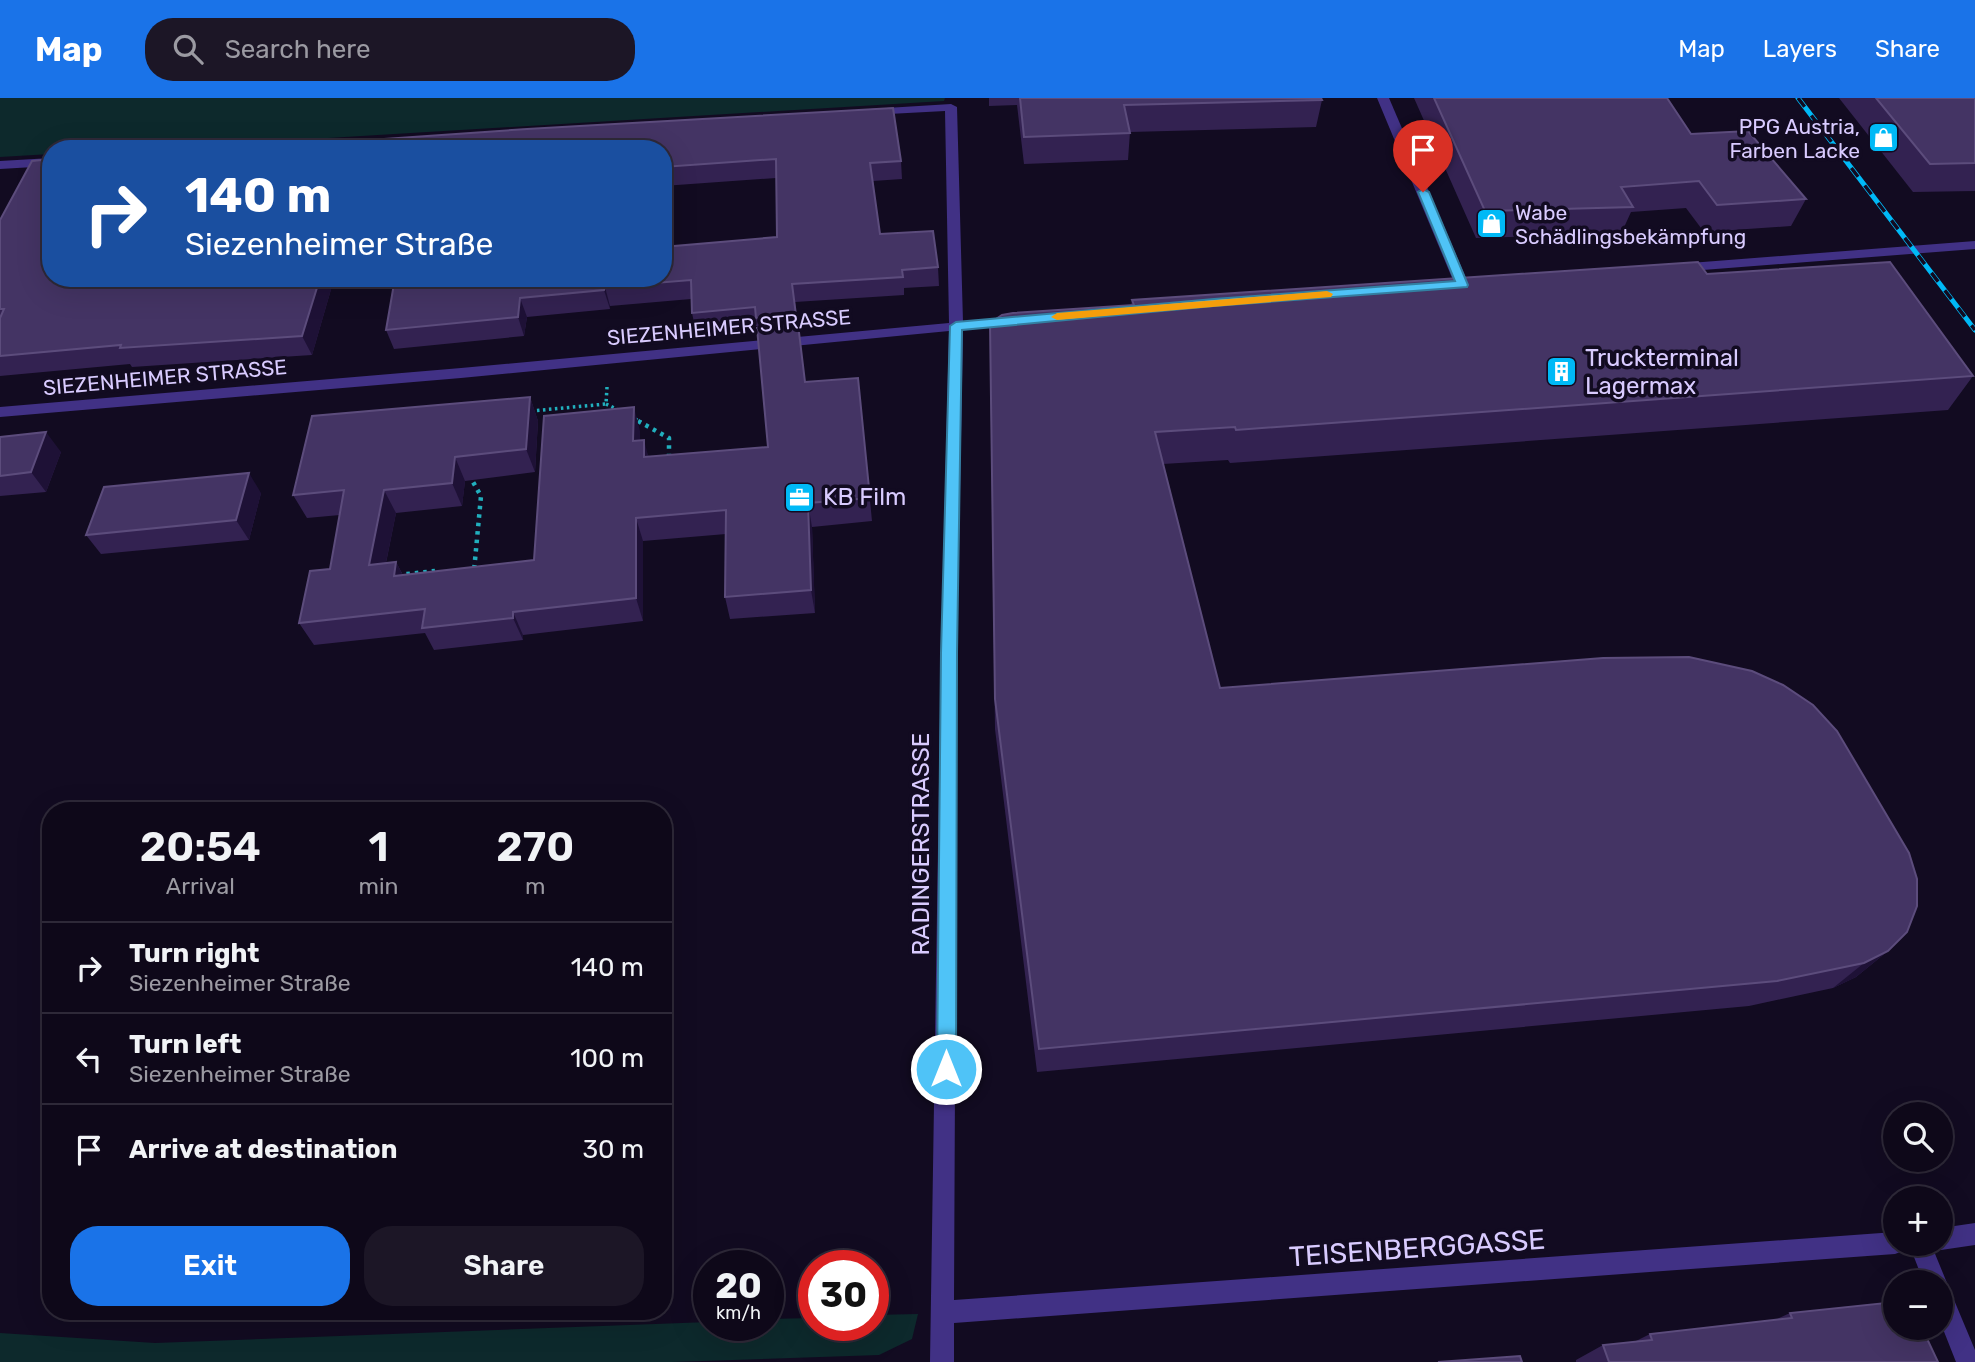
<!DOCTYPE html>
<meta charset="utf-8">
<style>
body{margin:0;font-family:Rubik,sans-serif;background:#1c1626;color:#f1f3f6;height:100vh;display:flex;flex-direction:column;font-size:26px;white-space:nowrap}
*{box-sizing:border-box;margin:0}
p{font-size:23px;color:#9b9aa2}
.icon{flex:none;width:38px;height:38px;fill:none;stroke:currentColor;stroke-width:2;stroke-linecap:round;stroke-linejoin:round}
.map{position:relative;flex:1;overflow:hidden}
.drawer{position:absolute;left:42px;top:704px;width:630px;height:518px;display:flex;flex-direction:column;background:#0e0819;border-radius:28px;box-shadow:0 7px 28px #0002,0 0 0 2px #2e2938}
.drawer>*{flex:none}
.hud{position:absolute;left:42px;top:42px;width:630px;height:147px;border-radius:28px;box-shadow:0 7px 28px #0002,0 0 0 2px #2e2938;background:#1a4fa0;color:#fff;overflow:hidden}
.buttons{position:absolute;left:1883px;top:1004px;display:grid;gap:14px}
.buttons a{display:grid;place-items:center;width:70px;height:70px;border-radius:50%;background:#0e0819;box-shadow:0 7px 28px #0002,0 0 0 2px #2e2938;font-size:35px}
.speed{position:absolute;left:693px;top:1152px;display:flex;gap:14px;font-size:35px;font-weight:700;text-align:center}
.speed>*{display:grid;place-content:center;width:91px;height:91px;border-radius:50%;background:#0e0819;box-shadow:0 7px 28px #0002,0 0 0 2px #2e2938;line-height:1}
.speed small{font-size:18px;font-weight:400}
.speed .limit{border:10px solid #d22;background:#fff;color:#111}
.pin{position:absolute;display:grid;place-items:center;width:60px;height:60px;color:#fff;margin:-72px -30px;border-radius:50% 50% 50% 0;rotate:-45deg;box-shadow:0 0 7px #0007}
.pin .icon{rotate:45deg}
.me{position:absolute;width:77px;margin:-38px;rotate:0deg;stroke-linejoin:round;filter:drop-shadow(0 0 5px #0008)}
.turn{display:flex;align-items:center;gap:24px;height:147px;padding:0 28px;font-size:32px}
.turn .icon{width:91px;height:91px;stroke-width:2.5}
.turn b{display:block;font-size:49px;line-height:60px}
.eta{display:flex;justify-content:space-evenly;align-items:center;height:119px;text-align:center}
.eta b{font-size:42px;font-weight:600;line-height:49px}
.cta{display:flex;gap:14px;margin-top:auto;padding:14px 28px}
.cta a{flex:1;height:80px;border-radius:28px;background:#1a73e8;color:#fff;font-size:28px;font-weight:600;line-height:80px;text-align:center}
.cta a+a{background:#1c1626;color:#f1f3f6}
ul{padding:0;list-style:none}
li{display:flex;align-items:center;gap:21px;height:91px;padding:0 28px;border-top:2px solid #2e2938}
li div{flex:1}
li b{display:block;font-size:26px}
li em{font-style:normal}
header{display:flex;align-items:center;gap:42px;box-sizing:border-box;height:98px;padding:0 35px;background:#1a73e8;color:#fff}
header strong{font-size:33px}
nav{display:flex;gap:38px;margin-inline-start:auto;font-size:24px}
.search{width:490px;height:63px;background:#1c1626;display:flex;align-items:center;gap:18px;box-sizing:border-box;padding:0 24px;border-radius:28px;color:#9b9aa2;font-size:26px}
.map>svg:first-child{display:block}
.green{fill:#0d292c}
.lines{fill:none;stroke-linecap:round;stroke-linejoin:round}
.path-far1{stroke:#21afbd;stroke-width:3.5;stroke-dasharray:2.5 3.5;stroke-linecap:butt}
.path{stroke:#21afbd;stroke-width:4.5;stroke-dasharray:3.5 5;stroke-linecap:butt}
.lane{fill:#413185;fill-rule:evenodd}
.street{fill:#413185;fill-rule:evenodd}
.rail-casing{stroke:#00b9f6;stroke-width:5}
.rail{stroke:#120b21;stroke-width:3.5;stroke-dasharray:11;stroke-linecap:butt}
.wall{fill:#332251}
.shaded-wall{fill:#1e1136}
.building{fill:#443464;stroke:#5c4c7c;stroke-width:2}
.route{fill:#4fc3f7;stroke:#337fa1;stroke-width:2}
.slow{fill:#f59e0b}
.labels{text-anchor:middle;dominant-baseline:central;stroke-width:7;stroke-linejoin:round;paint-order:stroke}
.far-poi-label{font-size:21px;fill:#d9cbff;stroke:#120b21;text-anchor:end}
.far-street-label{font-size:21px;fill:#d9cbff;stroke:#120b21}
.poi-label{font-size:24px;fill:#d9cbff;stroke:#120b21;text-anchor:start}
.street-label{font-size:24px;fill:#d9cbff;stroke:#120b21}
.near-street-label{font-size:28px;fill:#d9cbff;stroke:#120b21}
</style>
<header>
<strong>Map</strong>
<div class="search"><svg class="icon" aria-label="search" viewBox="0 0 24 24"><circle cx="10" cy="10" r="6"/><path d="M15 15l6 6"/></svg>Search here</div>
<nav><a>Map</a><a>Layers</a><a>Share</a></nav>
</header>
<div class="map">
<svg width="1975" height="1264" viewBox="0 0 1975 1264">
<rect width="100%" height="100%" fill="#120b21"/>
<g class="green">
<polygon points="0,0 945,0 944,3 144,51 51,51 51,56 0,59"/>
<polygon points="918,1216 912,1241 879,1257 672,1264 0,1264 0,1235 155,1245 709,1224 709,1227 768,1227 768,1221 814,1220 814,1227 873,1227 873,1217"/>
</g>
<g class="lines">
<g class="path-far1">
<polyline points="663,117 672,116 670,152"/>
<polyline points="606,306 618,312"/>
<polyline points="531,313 606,306 607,289"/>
<polyline points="635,321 641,324"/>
</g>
<g class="path">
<polyline points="638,323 669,340 669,362"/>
<polyline points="469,377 481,398 474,473"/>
<polyline points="398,477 435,473"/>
</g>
<polygon class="lane" points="1377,0 1389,0 1469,187 1467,190 1462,191 1455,187"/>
<g class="street">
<polygon points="951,6 957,9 963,224 1014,219 1021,223 1014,227 963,232 957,555 954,1202 1895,1134 1895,1146 1906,1146 1903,1153 1895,1156 954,1225 954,1264 930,1264 941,555 949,233 461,280 0,319 0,309 461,270 949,225 945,13 870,17 864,14 870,11"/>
<polygon points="51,60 51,68 0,71 0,63"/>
<polygon points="1975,143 1975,151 1677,174 1670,170 1677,166"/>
<polygon points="1975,1125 1975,1147 1941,1152 1933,1149 1932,1146 1941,1146 1941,1130"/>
<polygon points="1909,1146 1931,1146 1947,1185 1946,1189 1949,1190 1975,1252 1975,1264 1956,1264 1941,1226 1941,1185 1924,1185"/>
</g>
<defs>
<polyline id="rail" points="1798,0 1975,232"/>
</defs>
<use href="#rail" class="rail-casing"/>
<use href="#rail" class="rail"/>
</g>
<g class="wall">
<polygon points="989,0 1321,0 1322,2 1316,29 1130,34 1128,62 1024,66 1017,7 989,8"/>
<polygon points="1414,0 1667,0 1691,36 1806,101 1791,128 1704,134 1686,110 1631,114 1621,136 1476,140"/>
<polygon points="1839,0 1975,0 1975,93 1913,94"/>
<polygon points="663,51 901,63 902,81 873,83 880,136 938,169 939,188 904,190 904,197 795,204 805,284 858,280 872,423 812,429 815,515 730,521 725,499 726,436 643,443 643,523 523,537 523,542 434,552 425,535 314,547 299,525 330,471 340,417 307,420 293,397 530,299 538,323 535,374 465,383 462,408 396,415 386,465 396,464 403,477 534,462 640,333 640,342 649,359 768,349 757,228 696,234 692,215 691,201 610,208 610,211 527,219 524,238 394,251 386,232 777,139 776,80 663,88"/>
<polygon points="0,122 51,180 394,180 332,188 312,257 132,269 130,266 0,278"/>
<polygon points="1707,176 1973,278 1948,312 1230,365 1228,362 1163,366 1220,590 1888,853 1856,879 1833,890 1749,908 1037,974 995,631 990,259 1131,208 1132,202"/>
<polygon points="0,339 61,354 46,394 0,398"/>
<polygon points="261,395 249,442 101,456 86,437"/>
<polygon points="1790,1215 1938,1264 1576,1264 1576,1262 1603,1247 1634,1244 1650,1236 1775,1222"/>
</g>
<g class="shaded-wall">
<polygon points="320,180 394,180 332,188 312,257 302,238"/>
<polygon points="605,189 610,208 610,211 604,192"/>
<polygon points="520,200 527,219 524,238 518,219"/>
<polygon points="530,299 538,323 535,374 526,351"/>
<polygon points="634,309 640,333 640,367 633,343"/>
<polygon points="46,334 61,354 46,394 31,374"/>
<polygon points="644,342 650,365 644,359"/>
<polygon points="455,359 465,383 462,408 452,385"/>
<polygon points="249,375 261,395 249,442 236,422"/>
<polygon points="384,392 396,415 381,489 369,467"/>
<polygon points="808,405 812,429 815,515 811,492"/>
<polygon points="636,420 643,443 643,523 636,500"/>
<polygon points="396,464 408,487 394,478"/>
<polygon points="513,514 523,537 523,542 513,520"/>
<polygon points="1888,853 1856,879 1833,890 1864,865"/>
</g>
<g class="building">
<polygon points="1020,0 1321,0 1322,2 1124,7 1130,35 1024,39"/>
<polygon points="1434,0 1667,0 1691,36 1748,33 1806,101 1717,107 1699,83 1621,89 1633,109 1485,113"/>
<polygon points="1876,0 1975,0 1975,65 1930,66"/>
<polygon points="893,10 901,63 870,65 880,136 933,133 938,169 902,172 903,179 792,186 796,217 756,220 755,209 692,215 691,182 605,189 604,192 520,200 518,219 386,232 395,180 663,180 663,149 777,139 776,61 663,69 663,51 240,51 527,31"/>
<polygon points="51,61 51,180 320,180 302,238 120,250 121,247 0,258 0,220 4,211 0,211 0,122 32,63"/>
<polygon points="1698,164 1707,176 1890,164 1973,278 1236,332 1235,329 1155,334 1220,590 1603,560 1689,559 1752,573 1783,587 1813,607 1837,633 1909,755 1917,781 1917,808 1907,834 1888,853 1864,865 1777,883 1039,951 995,601 990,225 1002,217 1013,215 1134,207 1132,202"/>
<polygon points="798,226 805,284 858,280 870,400 808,405 811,492 725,499 726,412 636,420 636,500 513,514 513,520 422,530 425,511 299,525 310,473 330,471 344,392 293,397 312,318 530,299 526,351 455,359 452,385 384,392 369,467 396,464 394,478 534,462 544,318 634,309 633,343 644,342 644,359 768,349 757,230"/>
<polygon points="46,334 31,374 0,378 0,339"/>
<polygon points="249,375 236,422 86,437 104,389"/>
<polygon points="1895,1204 1895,1230 1922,1230 1938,1264 1609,1264 1603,1247 1652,1242 1650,1236 1792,1220 1790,1215"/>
<polygon points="1520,1258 1522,1264 1438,1264"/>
</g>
<polygon class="route" points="1423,91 1429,94 1468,187 1467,189 1214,208 962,232 957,555 956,971 953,978 946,981 939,978 937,971 941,555 950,228 956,224 1214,201 1455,183 1418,94"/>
<polygon class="slow" points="1327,193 1333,196 1331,199 1057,222 1051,219 1057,215"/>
<defs>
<symbol id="shop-square" viewBox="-11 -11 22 22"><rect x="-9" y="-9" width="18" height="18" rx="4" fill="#00b9f6" stroke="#120b21"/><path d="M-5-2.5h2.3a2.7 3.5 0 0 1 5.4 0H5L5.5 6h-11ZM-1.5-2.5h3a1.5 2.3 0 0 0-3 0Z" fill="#fff"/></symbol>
<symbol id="building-square" viewBox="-11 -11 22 22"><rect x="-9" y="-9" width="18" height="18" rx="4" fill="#00b9f6" stroke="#120b21"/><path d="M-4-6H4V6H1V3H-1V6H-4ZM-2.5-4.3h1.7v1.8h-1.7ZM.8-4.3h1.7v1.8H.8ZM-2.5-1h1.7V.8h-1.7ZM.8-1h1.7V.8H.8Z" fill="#fff"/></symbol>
<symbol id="office-square" viewBox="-11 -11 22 22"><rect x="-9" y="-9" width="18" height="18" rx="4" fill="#00b9f6" stroke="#120b21"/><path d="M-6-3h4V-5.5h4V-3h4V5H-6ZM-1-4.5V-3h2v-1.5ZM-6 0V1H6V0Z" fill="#fff"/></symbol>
</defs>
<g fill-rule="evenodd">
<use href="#shop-square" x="1866" y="22" width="35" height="35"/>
<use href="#shop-square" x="1474" y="108" width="35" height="35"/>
<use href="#building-square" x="1544" y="256" width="35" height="35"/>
<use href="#office-square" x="782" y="382" width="35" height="35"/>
</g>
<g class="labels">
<g class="far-poi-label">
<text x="1860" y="28">PPG Austria,<tspan x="1860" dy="24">Farben Lacke</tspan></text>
<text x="1515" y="114" text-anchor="start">Wabe<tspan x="1515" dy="24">Schädlingsbekämpfung</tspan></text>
</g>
<g class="far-street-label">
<text transform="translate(729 229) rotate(-5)">SIEZENHEIMER STRASSE</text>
<text transform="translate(165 279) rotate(-5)">SIEZENHEIMER STRASSE</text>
</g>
<g class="poi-label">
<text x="1585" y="260">Truckterminal<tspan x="1585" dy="28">Lagermax</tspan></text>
<text x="823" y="399">KB Film</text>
</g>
<g class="street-label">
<text transform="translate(921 746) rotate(-90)">RADINGERSTRASSE</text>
</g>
<g class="near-street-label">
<text transform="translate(1417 1150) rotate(-4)">TEISENBERGGASSE</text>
</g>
</g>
</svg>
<div class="buttons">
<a><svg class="icon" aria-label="search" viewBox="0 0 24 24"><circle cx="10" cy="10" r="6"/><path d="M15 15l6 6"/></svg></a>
<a>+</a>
<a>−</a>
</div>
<div class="speed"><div>20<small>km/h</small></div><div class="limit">30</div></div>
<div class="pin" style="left:1423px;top:94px;background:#d93025"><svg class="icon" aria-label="arrive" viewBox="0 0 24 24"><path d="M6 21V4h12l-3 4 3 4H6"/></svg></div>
<svg class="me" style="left:946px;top:971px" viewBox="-20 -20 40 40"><circle r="17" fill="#4fc3f7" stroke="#fff" stroke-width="3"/><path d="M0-11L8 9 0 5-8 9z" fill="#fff"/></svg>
<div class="hud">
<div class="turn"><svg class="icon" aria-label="right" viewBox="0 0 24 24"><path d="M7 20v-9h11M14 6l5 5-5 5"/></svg><div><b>140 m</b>Siezenheimer Straße</div></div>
</div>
<section class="drawer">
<div class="eta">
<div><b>20:54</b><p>Arrival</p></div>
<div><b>1</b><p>min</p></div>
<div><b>270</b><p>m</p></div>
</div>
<ul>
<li><svg class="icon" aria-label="right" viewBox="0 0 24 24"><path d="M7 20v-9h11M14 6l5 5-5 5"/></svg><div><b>Turn right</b><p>Siezenheimer Straße</p></div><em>140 m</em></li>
<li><svg class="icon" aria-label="left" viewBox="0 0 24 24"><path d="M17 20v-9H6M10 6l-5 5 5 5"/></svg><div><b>Turn left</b><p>Siezenheimer Straße</p></div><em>100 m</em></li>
<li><svg class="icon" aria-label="arrive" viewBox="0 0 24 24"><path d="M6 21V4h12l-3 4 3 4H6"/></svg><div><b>Arrive at destination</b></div><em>30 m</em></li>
</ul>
<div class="cta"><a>Exit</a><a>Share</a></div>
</section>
</div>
